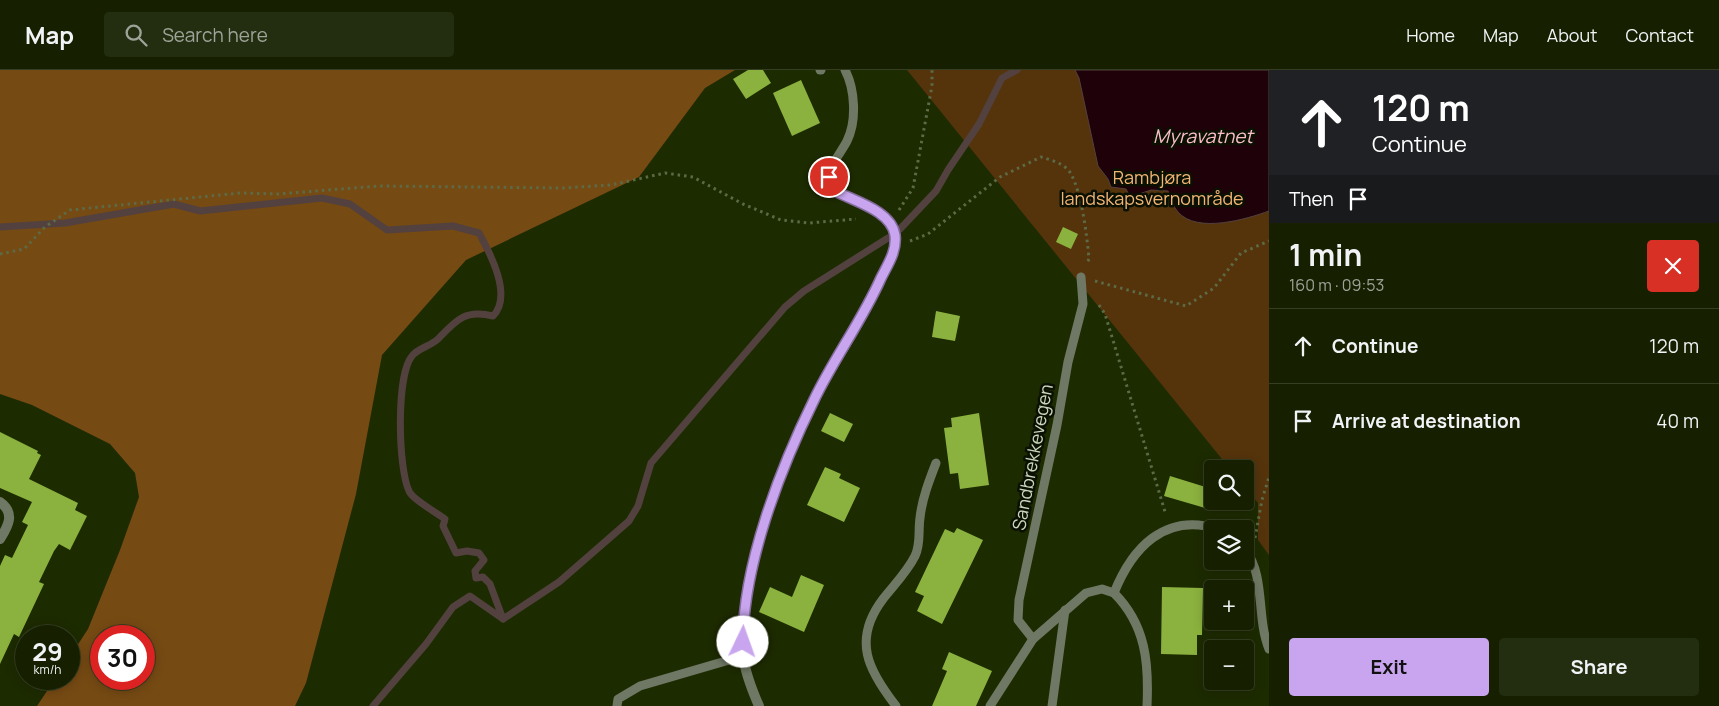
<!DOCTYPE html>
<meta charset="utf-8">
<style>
body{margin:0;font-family:Manrope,sans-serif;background:#232d0f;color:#f1f3f6;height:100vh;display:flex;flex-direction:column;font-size:19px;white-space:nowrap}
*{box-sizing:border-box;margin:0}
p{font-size:16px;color:#9ea399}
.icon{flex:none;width:28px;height:28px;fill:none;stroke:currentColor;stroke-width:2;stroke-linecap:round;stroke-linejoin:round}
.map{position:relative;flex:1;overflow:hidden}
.details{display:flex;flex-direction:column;background:#162000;width:450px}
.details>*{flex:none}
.top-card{background:#202124;color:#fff;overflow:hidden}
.buttons{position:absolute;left:1204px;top:390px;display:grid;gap:10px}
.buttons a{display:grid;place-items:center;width:50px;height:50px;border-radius:5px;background:#162000;box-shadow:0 2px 12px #0003,0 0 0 1px #353e22;font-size:25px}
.speed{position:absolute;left:15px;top:555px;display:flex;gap:10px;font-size:25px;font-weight:700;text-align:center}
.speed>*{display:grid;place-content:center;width:65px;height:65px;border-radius:50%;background:#162000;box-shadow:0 2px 12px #0003,0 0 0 1px #353e22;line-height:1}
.speed small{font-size:12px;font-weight:400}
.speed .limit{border:8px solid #d22;background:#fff;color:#111}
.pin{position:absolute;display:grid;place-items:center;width:42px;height:42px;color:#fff;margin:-21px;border:2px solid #fff;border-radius:50%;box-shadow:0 1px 5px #0007}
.me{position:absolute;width:55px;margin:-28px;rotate:3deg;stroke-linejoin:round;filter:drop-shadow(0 0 4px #0008)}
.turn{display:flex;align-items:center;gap:18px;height:105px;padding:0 20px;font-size:22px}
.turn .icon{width:65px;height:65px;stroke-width:2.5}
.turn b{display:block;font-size:35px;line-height:42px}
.then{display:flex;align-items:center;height:48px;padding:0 20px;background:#0003;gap:10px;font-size:19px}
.round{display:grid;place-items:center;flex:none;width:52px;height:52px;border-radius:5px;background:#232d0f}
.summary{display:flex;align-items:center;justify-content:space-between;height:85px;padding:0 20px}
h1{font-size:30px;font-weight:700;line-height:38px}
.cta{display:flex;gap:10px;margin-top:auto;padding:10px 20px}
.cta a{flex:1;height:58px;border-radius:5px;background:#c8a5ee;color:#111;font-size:20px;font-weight:700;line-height:58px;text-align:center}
.cta a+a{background:#232d0f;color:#f1f3f6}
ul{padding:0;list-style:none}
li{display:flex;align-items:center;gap:15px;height:75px;padding:0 20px;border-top:1px solid #353e22}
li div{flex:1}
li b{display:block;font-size:19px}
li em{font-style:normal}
header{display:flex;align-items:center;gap:30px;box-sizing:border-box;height:70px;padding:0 25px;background:#162000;border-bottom:1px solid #353e22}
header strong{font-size:24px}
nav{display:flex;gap:28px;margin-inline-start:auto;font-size:18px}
.search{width:350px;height:45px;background:#232d0f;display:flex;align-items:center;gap:12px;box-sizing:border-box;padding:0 18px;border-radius:5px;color:#9ea399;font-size:19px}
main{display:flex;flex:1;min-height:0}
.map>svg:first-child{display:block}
.green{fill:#55340c}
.forest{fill:#764a13;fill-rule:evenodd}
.water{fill:#1f0109;stroke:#53413f}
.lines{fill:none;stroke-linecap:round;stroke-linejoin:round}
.stream{stroke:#53413f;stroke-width:7}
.building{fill:#8bb23e}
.path{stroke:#5d6a46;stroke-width:3;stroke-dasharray:2.5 4;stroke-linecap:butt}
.service{stroke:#6f7864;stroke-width:9}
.minor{stroke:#6f7864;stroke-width:10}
.route-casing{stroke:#826b9b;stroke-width:12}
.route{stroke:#c8a5ee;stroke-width:9}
.labels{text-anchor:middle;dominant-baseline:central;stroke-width:5;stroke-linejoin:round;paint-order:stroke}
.park-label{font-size:18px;fill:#f3b575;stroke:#0b1102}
.street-label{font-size:18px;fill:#ccd7be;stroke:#0b1102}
.water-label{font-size:19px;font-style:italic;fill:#fabdc9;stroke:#0b1102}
</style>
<header>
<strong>Map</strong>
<div class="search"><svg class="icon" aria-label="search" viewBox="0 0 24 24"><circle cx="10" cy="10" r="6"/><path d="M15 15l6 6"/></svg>Search here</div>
<nav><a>Home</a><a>Map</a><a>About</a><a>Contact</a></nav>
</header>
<main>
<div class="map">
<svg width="1269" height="636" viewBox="0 0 1269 636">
<rect width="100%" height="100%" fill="#1d2b00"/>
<polygon class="green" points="907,0 1269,0 1269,485 1258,470 1258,433 1245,417 1245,399 1230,399"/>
<path class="forest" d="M0,0h735l-30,18 -66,89 -173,83 -84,95 -26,139 -50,189 -11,23h-258l18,-27h14v-21l19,-29 32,-79 19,-53 -4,-24 -25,-29 -78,-39 -32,-11zM101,566h43v43h-43z"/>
<path class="water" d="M1075,0h194v141c-22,8 -72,23 -91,1 -5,-5 -7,-15 -10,-21l-17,-1 -21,7 -4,-8 -15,-2 -3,-8 -10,-13 -19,-88z"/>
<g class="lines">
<g class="stream">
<path d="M0,157l65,-4 109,-19 26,7 122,-13 28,6 37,26 66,-4 26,7c11,20 34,63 14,83 -28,-7 -37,4 -55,23 -7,7 -20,9 -26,17 -16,19 -14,112 -3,135 3,8 28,22 36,28l-2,7 13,27 11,-2 12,2 5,7 -9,11 1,7 7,-1 7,7 13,35 56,-37 70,-61 9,-15 13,-43 134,-156 19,-16 84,-53"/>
<polyline points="900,159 936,121 948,100 979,54 1002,8 1017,0"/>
<polyline points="373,636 426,574 453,537 470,526 503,549"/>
</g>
</g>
<g class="building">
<polygon points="748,0 763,0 771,13 746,29 733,9"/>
<polygon points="801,10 820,53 792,66 773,23"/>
<polygon points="1063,157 1078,164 1071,179 1056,172"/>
<polygon points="936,241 960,246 955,271 932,267"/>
<polygon points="830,343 853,354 844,372 821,361"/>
<polygon points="979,343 989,415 960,419 958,403 950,404 944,358 952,357 951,348"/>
<polygon points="0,362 38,381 37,383 41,385 29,409 78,433 75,440 87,446 70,480 59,474 54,481 39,512 44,514 19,567 14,564 0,594 0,496 5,485 12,488 28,455 22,452 32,432 0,418"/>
<polygon points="825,397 841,404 839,408 860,418 844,452 807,435"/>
<polygon points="1170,406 1212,419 1212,440 1164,426"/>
<polygon points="957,458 983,470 942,554 917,541 924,526 915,522 945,459 954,463"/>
<polygon points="801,505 824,515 804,562 759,542 770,517 792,527"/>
<polygon points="1162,517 1203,518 1202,565 1197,565 1197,585 1161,584"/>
<polygon points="949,582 992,601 976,636 932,636 947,601 942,599"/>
</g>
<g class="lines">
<g class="path">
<polyline points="899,140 913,118 932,16 932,0"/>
<path d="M910,171l18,-7 72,-57 41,-20c10,3 25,7 30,17 11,20 16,62 18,85l-2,4"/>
<polyline points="0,184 24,179 45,157 70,140 240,123 278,124 380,116 563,118 611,115 665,103 693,107 743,134 781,150 809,153 856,149"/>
<polyline points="1095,211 1186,236 1214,218 1241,183 1269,171"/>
<polyline points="1099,235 1105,244 1166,445"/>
<polyline points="1255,468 1262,430 1269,407"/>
</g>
<g class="service">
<polyline points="820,0 821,0"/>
<path d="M845,0c10,19 12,51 2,71 -6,12 -21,28 -17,42 2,8 10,11 17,14 47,23 61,27 35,80"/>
<path d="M1245,479c21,28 11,68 24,100"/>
<path d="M1114,523c32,32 35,70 33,113"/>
<polyline points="1033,569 1018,550 1019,530 1057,355 1068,292 1083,234 1081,207"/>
<polyline points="617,636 618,629 640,616 743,586"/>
<path d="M896,636c-28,-36 -44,-66 -13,-107 11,-14 24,-27 32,-43 6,-12 3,-25 5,-38 2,-19 9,-37 16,-55"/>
<path d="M990,636l43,-67 53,-46 16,-4 12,4c18,-45 51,-81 104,-64"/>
<polyline points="1052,636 1065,540"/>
</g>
<g class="minor">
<path d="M0,432c15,11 9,23 0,37"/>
<path d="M759,636c-7,-16 -14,-33 -16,-51 -6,-72 38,-191 72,-256 21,-42 48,-79 67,-122"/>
</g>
</g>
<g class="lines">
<defs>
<path id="route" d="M743,572c0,-77 37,-173 71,-242 20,-42 48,-79 67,-122 7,-14 16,-27 14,-43 -4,-25 -42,-34 -62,-45l-4,-13"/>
</defs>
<use href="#route" class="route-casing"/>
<use href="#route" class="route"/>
</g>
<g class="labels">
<g class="park-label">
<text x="1152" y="107">Rambjøra<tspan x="1152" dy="21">landskapsvernområde</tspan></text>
</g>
<g class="street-label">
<text transform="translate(1032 387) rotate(-79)">Sandbrekkevegen</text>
</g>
<g class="water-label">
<text x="1203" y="66">Myravatnet</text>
</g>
</g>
</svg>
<div class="buttons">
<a><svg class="icon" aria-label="search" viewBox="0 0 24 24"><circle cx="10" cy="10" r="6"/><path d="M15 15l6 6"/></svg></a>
<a><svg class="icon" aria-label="layers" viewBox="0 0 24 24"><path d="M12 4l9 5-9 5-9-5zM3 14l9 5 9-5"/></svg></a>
<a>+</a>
<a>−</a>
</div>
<div class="speed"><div>29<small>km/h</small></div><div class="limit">30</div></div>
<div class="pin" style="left:829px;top:107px;background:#d93025"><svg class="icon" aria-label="arrive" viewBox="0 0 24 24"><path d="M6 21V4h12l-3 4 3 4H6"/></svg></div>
<svg class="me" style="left:743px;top:572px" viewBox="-20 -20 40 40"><circle r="19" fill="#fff"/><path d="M0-13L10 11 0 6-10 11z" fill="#c8a5ee"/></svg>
</div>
<section class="details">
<div class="top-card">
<div class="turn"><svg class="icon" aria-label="ahead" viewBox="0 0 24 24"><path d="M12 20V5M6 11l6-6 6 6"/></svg><div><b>120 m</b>Continue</div></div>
<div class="then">Then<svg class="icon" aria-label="arrive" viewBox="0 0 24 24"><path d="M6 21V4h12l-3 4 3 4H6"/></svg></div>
</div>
<div class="summary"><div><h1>1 min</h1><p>160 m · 09:53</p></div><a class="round" style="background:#d93025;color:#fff"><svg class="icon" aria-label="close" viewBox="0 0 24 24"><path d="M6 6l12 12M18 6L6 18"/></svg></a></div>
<ul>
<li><svg class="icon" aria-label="ahead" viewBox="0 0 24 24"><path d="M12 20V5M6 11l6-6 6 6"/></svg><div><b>Continue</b></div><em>120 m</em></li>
<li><svg class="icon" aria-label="arrive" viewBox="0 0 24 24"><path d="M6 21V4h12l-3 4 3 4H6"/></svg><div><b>Arrive at destination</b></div><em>40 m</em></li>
</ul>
<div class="cta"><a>Exit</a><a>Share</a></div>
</section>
</main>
